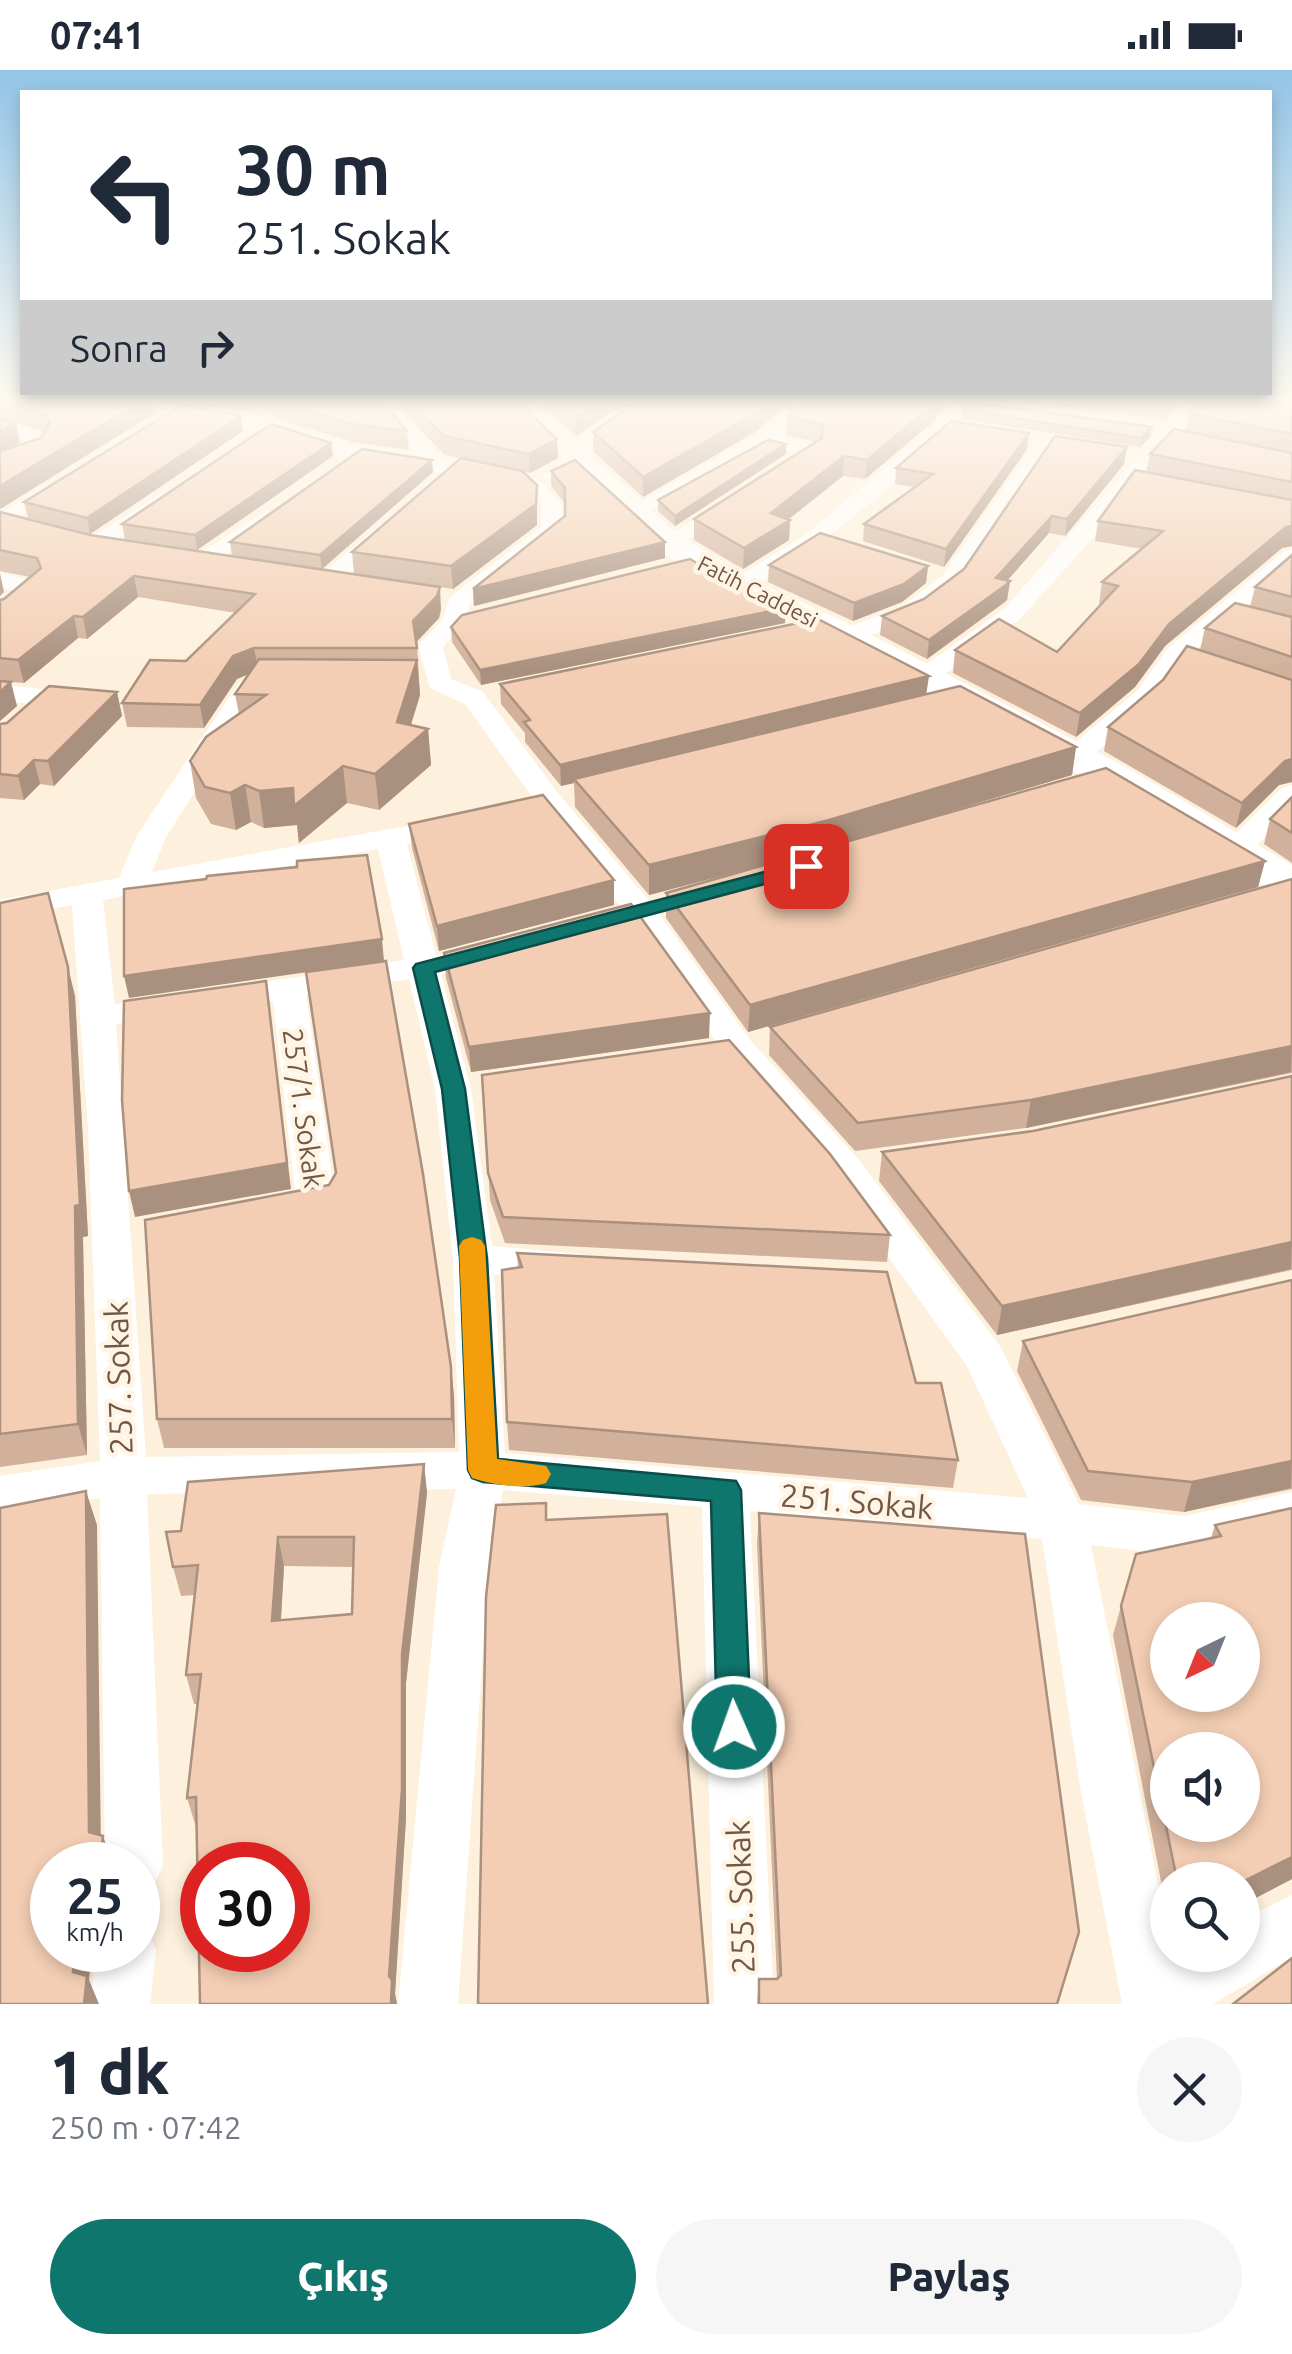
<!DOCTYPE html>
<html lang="tr">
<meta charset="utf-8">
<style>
body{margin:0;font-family:Ubuntu,sans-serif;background:#f6f6f7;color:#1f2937;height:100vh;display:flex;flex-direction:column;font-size:38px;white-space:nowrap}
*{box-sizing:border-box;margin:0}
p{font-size:32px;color:#747a83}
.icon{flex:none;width:55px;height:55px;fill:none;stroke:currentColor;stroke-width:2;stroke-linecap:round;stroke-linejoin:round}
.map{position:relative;height:1934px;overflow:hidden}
.sheet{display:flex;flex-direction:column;background:#fff;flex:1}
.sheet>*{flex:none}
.guide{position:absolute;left:20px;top:20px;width:1252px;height:305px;border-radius:0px;box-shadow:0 5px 15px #0003;background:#fff;color:#1f2937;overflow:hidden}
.needle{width:65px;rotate:223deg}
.tools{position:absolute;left:1150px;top:1532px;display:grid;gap:20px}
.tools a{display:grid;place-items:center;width:110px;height:110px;border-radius:50%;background:#fff;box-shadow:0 5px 15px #0003;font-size:50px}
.speed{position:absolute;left:30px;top:1772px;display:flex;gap:20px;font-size:50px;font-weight:700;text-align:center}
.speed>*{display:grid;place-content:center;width:130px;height:130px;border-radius:50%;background:#fff;box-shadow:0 5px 15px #0003;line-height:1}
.speed small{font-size:25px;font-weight:400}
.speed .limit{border:15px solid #d22;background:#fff;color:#111}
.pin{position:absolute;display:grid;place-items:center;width:85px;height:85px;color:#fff;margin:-42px;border-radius:20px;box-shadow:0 5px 15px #0006}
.me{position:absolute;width:110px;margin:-55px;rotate:358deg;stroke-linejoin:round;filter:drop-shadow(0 0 8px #0008)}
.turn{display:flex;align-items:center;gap:35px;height:210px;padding:0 50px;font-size:45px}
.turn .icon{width:130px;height:130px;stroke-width:2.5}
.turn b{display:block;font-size:70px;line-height:85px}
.then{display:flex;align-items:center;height:95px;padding:0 50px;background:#0003;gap:20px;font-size:38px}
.round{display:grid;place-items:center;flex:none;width:105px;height:105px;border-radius:52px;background:#f6f6f7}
.headline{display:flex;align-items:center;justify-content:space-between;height:170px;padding:0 50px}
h1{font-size:60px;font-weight:800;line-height:75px}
.cta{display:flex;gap:20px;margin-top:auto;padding:20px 50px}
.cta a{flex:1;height:115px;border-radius:60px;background:#0f766e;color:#fff;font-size:40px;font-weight:800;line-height:115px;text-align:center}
.cta a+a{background:#f6f6f7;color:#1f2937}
.status{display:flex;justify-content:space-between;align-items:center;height:70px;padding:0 50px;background:#fff;direction:ltr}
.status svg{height:28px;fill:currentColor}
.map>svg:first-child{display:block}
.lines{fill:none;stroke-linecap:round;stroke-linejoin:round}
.street{fill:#fff;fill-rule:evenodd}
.secondary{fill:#fff;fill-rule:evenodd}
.wall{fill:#d1b19b;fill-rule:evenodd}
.shaded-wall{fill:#aa907e}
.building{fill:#f3ceb4;stroke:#aa907e;stroke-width:2.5;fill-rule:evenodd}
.route{fill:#0f766e;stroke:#0a4d48;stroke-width:2.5}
.slow{fill:#f59e0b}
.labels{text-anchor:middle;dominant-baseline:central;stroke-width:9;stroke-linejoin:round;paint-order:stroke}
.far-street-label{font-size:22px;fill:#735645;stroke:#fff5e4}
.street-label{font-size:28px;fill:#735645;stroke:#fff5e4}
.near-street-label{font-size:32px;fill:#735645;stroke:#fff5e4}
</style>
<div class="status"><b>07:41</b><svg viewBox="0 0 49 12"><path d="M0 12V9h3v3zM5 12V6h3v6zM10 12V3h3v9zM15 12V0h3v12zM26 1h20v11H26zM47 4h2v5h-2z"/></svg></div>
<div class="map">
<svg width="1292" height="1934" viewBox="0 0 1292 1934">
<rect width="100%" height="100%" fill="#fdf1dd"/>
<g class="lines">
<g class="street">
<path d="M125,331h37l107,19 83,26 66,9 -47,-54h19l53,57 96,21 23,25 1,25 -3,5 -90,70 -5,18 -22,25 8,32 32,13 75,101 93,110 100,138 108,119 141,186 79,158 105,12 108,-24v40l-108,24 -93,-11 77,390v20l5,5 9,-5h60v-35l50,-25v62l-79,47h-91l-41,-212 -39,-253 -292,-28 24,493h-60l-12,-497 -199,-17 -14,77 -31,437h-60l41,-437 17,-78 -309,5 16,371 -9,20 -16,7v-27h-33l-5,-367 -100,16v-38l100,-15 -12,-333 -16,-223 -72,13v-18l119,-22 17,-41 104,-156 32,-6 13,8 -4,5 -23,5 -92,144 -14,35 260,-47 10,3 5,6 -5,6 -15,4 29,111 21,1 5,7 -5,7 -16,4 30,115 21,157 88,8 6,10 -6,10 -15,4 -71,-3 11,178 523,45 -61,-132 -136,-188 -104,-121 -98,-140 -91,-112 -73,-101 -35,-16 -12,-42 24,-26 9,-24 90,-69 1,-22 -17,-17 -175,-31 -84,-26 -132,-25zM378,779l26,111 -184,29 -12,3 -5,7 5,7 12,3 53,-8 22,191 -22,6 -6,9 6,9 14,4 43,-9 6,-9 -30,-207 103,-16 26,110 18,170 6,193 -313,5 -30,-433 65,-11 5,-7 -5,-7 -12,-3 -54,8 -12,-104z"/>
<polygon points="637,331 658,331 582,384 573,403 552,411 545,409 542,405 558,395 566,377"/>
<polygon points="798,331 818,331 778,367 819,376 822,380 786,406 779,408 769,402 796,382 767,375 644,444 630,444 627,440 757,365"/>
<path d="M950,331h18c-5,9 -10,19 -16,27 -23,30 -189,171 -220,163l-3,-5 3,-5 77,-49 128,-109z"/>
<polygon points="997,331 1167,354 1175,345 1179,331 1197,331 1191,351 1132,413 1091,470 1019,550 935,611 917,611 913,606 917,601 1003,540 1158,364 990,340 990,332"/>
<polygon points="0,349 47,366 50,370 44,383 0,399 0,386 30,373 0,361"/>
<polygon points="1044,368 1054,374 959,515 920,545 857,571 839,571 836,566 839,561 904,535 943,505 1037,370"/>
<polygon points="63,407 70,409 70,417 0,458 0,443"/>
<polygon points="160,424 167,426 170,430 167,434 103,480 87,480 84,475 87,470"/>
<polygon points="736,425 743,427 746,431 743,435 676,477 660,477 657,472"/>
<polygon points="268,440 275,442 279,446 275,450 211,496 195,496 192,491 195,486"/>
<polygon points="389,452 397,453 400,458 397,463 336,516 320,516 317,511 320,506 381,453"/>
<polygon points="1292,479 1292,497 1185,589 1156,630 1086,692 1066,692 1062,686 1066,680 1138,620 1167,579 1284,481"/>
<polygon points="0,503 39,512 43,517 8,547 0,549 0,530 13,520 0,517"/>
<polygon points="0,614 48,620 61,628 48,636 0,630"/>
<polygon points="1292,715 1292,740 1247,786 1225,786 1221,780 1225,774 1282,718"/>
<polygon points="138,1855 147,1859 156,1880 150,1934 90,1934 96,1880 138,1880"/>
</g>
<polygon class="secondary" points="505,331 533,331 679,465 752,509 860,559 1126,697 1292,795 1292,827 1276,823 1098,715 836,573 728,523 657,479"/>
</g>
<g class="wall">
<polygon points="0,331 153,331 155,343 0,439 0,348 20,373 11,377 41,368 45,362 0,347"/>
<polygon points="182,331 381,331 407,361 409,380 353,372 278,349 261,336 252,343"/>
<polygon points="393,331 517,331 558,388 530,403 523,402 537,415 537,455 453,519 354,504 352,482 460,388 445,385"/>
<polygon points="538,331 792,331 755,362 643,427 593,381 593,362 633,335 614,340 576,366"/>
<polygon points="1023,331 1175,331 1166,350"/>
<polygon points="1292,331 1292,476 1282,478 1165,576 1135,617 1076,667 953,603 955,580 1057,582 1101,534 1099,534 1102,512 1142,479 1095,471 1098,451 1146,403 1150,384 1186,362 1189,343"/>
<polygon points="963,340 1150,367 1140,377 962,349"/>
<polygon points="787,346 934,351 865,409 843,406 788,449 790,450 789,470 743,499 694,470 694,449 816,372 786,365"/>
<polygon points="243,361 90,464 28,448 24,432"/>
<polygon points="331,373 333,386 197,480 125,469 122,454"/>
<polygon points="1027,379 944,497 863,471 864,454 914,417 895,414 896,398"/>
<polygon points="786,384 675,456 658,441 658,430"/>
<polygon points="1124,394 1065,466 1049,463 1007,511 1010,511 1007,530 1004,533 927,589 880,565 882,546 924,529"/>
<polygon points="551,401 665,488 474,536 473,519 565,446 565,433 551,416"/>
<polygon points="433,402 322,499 232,486 230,472"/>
<polygon points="0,442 90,465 441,539 439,548 417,572 420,625 411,655 428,659 431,695 379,740 347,733 299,773 297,755 264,758 251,752 236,760 211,754 196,728 190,691 239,644 235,624 249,604 237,609 204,658 127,657 122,633 186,591 236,543 138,527 87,569 78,568 24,613 0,611 17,636 0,651 0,530 4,529 30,507 0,501"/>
<polygon points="1292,485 1292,712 1279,715 1236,758 1104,681 1108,657 1200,580 1205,558 1250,537 1255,517"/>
<polygon points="769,495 928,496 926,513 902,532 853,551 768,512"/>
<polygon points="785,553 481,615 452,572 451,557"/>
<polygon points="500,614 927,624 1076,677 1072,705 911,753 1265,791 1258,817 748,962 666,848 666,823 768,794 649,825 575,737 574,713 561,716 525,672 525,663 501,634"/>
<polygon points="117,622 122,646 54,716 40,714 24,730 0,728 0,654"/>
<polygon points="1292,727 1292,793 1264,774 1270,749"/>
<polygon points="409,754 614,835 439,881 412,778"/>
<polygon points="1292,809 1292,1003 1026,1058 855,1081 769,985 770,957"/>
<polygon points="0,833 75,926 88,1166 83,1167 87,1385 0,1397"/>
<polygon points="444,883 709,968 471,1002 446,908"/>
<polygon points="482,1005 890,1165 887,1192 505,1173 490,1130"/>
<polygon points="1292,1006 1292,1200 997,1265 879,1111 882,1082 1033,1061"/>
<polygon points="517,1183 916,1313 958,1390 953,1418 509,1380 507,1352 518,1197"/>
<polygon points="1292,1210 1292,1419 1184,1442 1081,1430 1017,1301 1023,1271"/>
<polygon points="451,1297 454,1326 455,1378 164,1378 157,1349"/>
<path d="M424,1394l3,29 -21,190v135l-11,176 2,10h-197l-4,-177 -9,-29 10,-94h-3l-8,-29 9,-80 -14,1 -8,-29 8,-36zM284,1496l69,1 -1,47 -71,6z"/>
<polygon points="1292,1438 1292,1809 1242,1835 1242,1810 1168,1810 1167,1842 1113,1565 1121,1536 1211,1468 1215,1455"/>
<polygon points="759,1443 1057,1934 757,1934 759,1909 777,1909 757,1474"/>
</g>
<g class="shaded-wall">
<polygon points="142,331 153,331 155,343 0,439 0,416"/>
<polygon points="250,331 260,331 261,336 252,343"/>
<polygon points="601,331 646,331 614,340 576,366 576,347"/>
<polygon points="771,331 792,331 755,362 643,427 643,407"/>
<polygon points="937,331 948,331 934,351 865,409 867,390"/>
<polygon points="1169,331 1175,331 1166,350"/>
<polygon points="241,346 243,361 90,464 87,448"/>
<polygon points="16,354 20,373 0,382 0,361"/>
<polygon points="1152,357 1150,367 1140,377 1141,368"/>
<polygon points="1029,363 1027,379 944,497 946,479"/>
<polygon points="557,369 558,388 530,403 529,384"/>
<polygon points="331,373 333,386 197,480 195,465"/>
<polygon points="786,374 786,384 675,456 675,446"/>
<polygon points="1127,377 1124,394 1065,466 1067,449"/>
<polygon points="844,386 843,406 779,457 790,450 789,470 743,499 744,478 771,443"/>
<polygon points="432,390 433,402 322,499 320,485"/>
<polygon points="537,415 537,455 453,519 451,496"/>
<polygon points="1052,446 1049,463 999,520 1010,511 1007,530 927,589 929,570 996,508"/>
<polygon points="1292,456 1292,476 1282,478 1165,576 1135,617 1076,667 1080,643 1169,554 1286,457"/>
<polygon points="665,472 665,488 474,536 473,519"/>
<polygon points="928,496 926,513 902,532 853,551 854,533"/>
<polygon points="0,503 4,522 0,526"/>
<polygon points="134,506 138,527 87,569 83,547"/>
<polygon points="440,517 441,539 439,548 415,573 413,551"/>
<polygon points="786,538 785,553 481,615 480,600"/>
<polygon points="74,546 78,568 24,613 18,590"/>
<polygon points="254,578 258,600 237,609 204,658 200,635 233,586"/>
<polygon points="417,590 420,625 403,680 428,659 431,695 379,740 375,704 397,652"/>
<polygon points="929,606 926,626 574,709 574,713 561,716 560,695"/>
<polygon points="11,612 17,636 0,651 0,622"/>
<polygon points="117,622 122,646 54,716 48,691"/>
<polygon points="1076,677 1072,705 827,778 649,825 649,795"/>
<polygon points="1292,689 1292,712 1279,715 1236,758 1242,733 1285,691"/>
<polygon points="34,690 40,714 24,730 18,706"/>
<polygon points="343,696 347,733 299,773 297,755 264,758 259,721"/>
<polygon points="245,715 251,752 236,760 230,723"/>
<polygon points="1265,791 1258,817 748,962 750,935"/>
<polygon points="614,810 614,835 439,881 437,856"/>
<polygon points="382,869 384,891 129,928 124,906"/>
<polygon points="68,897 75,926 88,1166 83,1167 87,1385 78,1354"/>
<polygon points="266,911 291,1119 135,1147 129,1121"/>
<polygon points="710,943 709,968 471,1002 469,977"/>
<polygon points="1292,976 1291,1002 1026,1058 1031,1030"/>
<polygon points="1292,1172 1291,1199 997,1265 1002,1236"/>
<polygon points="451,1297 454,1326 455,1378 452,1349"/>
<polygon points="1292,1391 1291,1418 1184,1442 1192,1412"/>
<polygon points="424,1394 427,1423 406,1613 406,1748 395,1924 397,1934 391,1934 389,1906 402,1584"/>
<polygon points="86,1421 97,1455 101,1783 103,1766 113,1795 100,1795 89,1762"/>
<polygon points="278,1467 284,1496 279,1580 272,1551"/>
<polygon points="1292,1787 1292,1809 1242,1835 1242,1812"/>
<polygon points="76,1880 92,1880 89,1910 99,1934 84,1934 73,1902"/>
</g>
<g class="building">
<polygon points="3,331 142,331 0,416 0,381 41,368 50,353 46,345"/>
<polygon points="277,331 381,331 407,361 351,354"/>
<polygon points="409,331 517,331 557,369 529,384 444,366"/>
<polygon points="558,331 601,331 576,347"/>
<polygon points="639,331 771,331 756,343 643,407 593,362"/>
<polygon points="805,331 937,331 867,390 844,386 771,443 790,450 744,478 694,449 822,368 823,355 787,346"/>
<polygon points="1199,331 1292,331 1292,364 1189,343"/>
<polygon points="967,332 1152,357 1141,368 963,340"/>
<polygon points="182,335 241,346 87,448 24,432"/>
<polygon points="0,348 16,354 0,361"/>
<polygon points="951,351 1029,363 946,479 864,454 933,404 896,398"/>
<polygon points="271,354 331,373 195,465 122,454"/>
<polygon points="1174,359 1292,383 1292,412 1150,384"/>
<polygon points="1055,366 1127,377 1067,449 1052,446 996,508 1010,511 1006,515 929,570 882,546 924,529 964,499"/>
<polygon points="768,370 786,374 675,446 658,430"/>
<polygon points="362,379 432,390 320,485 230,472"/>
<polygon points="461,388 522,401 537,415 536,434 451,496 352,482"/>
<polygon points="575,390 665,472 473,519 565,446 565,418 551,401"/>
<polygon points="1135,400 1292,430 1292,456 1286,457 1169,554 1139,594 1080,643 955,580 999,549 1057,582 1118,516 1102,512 1163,461 1098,451"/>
<polygon points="0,442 90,465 440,517 437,526 413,551 417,578 254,578 233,586 200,635 122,633 150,590 186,591 255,524 134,506 83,547 74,546 18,590 0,588 0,530 4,529 41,498 37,488 0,480"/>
<polygon points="820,463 928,496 904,514 854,533 769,495"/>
<polygon points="1292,485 1292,527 1255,517"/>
<polygon points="690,489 726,511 786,538 480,600 451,557 462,545"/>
<polygon points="1235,533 1292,547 1292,587 1205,558"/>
<polygon points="818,549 929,606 560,695 524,652 530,650 500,614"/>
<polygon points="1187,576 1292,610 1292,689 1285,691 1242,733 1108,657 1163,610"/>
<polygon points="259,589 417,590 397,652 428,659 375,704 343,696 294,736 293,718 259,721 245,715 230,723 205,717 190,691 206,667 266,625 235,624"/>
<polygon points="0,611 11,612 0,622"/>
<polygon points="49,616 117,622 48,691 34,690 18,706 0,704 0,654 7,653"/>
<polygon points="960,616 1076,677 829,750 649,795 574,709"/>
<polygon points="1106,698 1265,791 750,935 666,823"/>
<polygon points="543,725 614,810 437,856 409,754"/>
<polygon points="1292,727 1292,763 1270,749"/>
<polygon points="367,785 382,869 124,906 124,819 206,809 207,806 297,797 297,791"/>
<polygon points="1292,809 1292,976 1031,1030 858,1053 770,957"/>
<polygon points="48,823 68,897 80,1135 75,1136 78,1354 0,1364 0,833"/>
<polygon points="631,834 710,943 469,977 444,883"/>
<polygon points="386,891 423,1104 451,1297 452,1349 157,1349 145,1150 329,1115 336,1103 306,902"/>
<polygon points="266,911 287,1093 129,1121 122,1030 124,931"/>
<polygon points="729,970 830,1084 890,1165 503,1147 488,1103 482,1005"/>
<polygon points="1292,1006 1292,1172 1002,1236 882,1082 1033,1061"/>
<polygon points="517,1183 887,1202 916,1313 941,1313 958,1390 507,1352 502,1200 522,1197"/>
<polygon points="1292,1210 1292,1391 1192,1412 1088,1401 1023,1271"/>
<path d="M424,1394l-22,190v135l-13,187 3,4 -1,24h-191l-4,-207 -9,1 14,-124 -15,1 12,-110 -25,2 -7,-35 15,-1 7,-49zM278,1467h76l-2,77 -80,7zM202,1795h86v85h-86z"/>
<polygon points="86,1421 89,1762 103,1766 100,1795 52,1795 52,1880 76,1880 73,1902 87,1906 84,1934 0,1934 0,1438"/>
<polygon points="546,1433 546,1450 667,1444 708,1934 478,1934 486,1527 496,1435"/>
<path d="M1292,1438v349l-50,25v-2h-65l-56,-274 15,-52 85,-18 -6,-11zM1168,1550h74v75h-74zM1168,1680h74v75h-74z"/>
<polygon points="759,1443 1025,1464 1079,1862 1057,1934 759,1934 759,1909 777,1909 781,1905"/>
<polygon points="1292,1888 1292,1934 1233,1934"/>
</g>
<linearGradient id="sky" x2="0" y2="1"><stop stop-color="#92c5e7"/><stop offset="0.55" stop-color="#fef9f0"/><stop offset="1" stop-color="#fef9f0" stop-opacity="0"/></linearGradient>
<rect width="1292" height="601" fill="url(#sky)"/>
<polygon class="route" points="806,791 816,796 813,801 435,902 465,1019 487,1188 498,1389 736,1411 741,1420 751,1657 746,1668 734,1673 722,1668 717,1657 711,1431 483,1412 472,1408 468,1400 460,1188 442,1019 413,898 416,894"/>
<path class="slow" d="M472,1167l9,3 4,6 12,213 49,7 5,8 -5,9c-21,7 -53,2 -74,-5l-4,-8 -9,-224 4,-6z"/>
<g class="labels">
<g class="far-street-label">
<text transform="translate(758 521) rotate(27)">Fatih Caddesi</text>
</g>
<g class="street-label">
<text transform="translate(304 1038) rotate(82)">257/1. Sokak</text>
</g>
<g class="near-street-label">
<text transform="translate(118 1308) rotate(-92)">257. Sokak</text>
<text transform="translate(857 1431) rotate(5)">251. Sokak</text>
<text transform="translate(740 1827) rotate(-92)">255. Sokak</text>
</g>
</g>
</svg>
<div class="tools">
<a><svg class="needle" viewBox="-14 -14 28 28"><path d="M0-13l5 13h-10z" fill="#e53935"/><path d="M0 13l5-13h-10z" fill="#747a83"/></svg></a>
<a><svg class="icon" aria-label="sound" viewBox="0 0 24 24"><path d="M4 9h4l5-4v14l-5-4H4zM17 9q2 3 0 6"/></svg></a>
<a><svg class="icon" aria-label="search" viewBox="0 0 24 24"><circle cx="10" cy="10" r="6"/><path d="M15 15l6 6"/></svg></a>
</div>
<div class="speed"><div>25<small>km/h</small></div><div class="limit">30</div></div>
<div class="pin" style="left:806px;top:796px;background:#d93025"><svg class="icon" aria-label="arrive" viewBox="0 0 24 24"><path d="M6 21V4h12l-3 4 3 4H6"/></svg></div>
<svg class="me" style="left:734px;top:1657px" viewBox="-20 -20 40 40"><circle r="17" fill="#0f766e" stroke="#fff" stroke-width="3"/><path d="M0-11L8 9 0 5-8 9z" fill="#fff"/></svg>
<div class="guide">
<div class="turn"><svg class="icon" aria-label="left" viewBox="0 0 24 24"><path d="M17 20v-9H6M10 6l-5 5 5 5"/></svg><div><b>30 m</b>251. Sokak</div></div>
<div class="then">Sonra<svg class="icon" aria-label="right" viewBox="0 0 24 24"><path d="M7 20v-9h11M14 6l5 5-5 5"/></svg></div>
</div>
</div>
<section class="sheet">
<div class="headline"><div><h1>1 dk</h1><p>250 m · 07:42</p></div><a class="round"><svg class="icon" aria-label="close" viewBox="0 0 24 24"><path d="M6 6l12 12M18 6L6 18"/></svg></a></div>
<div class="cta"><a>Çıkış</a><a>Paylaş</a></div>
</section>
